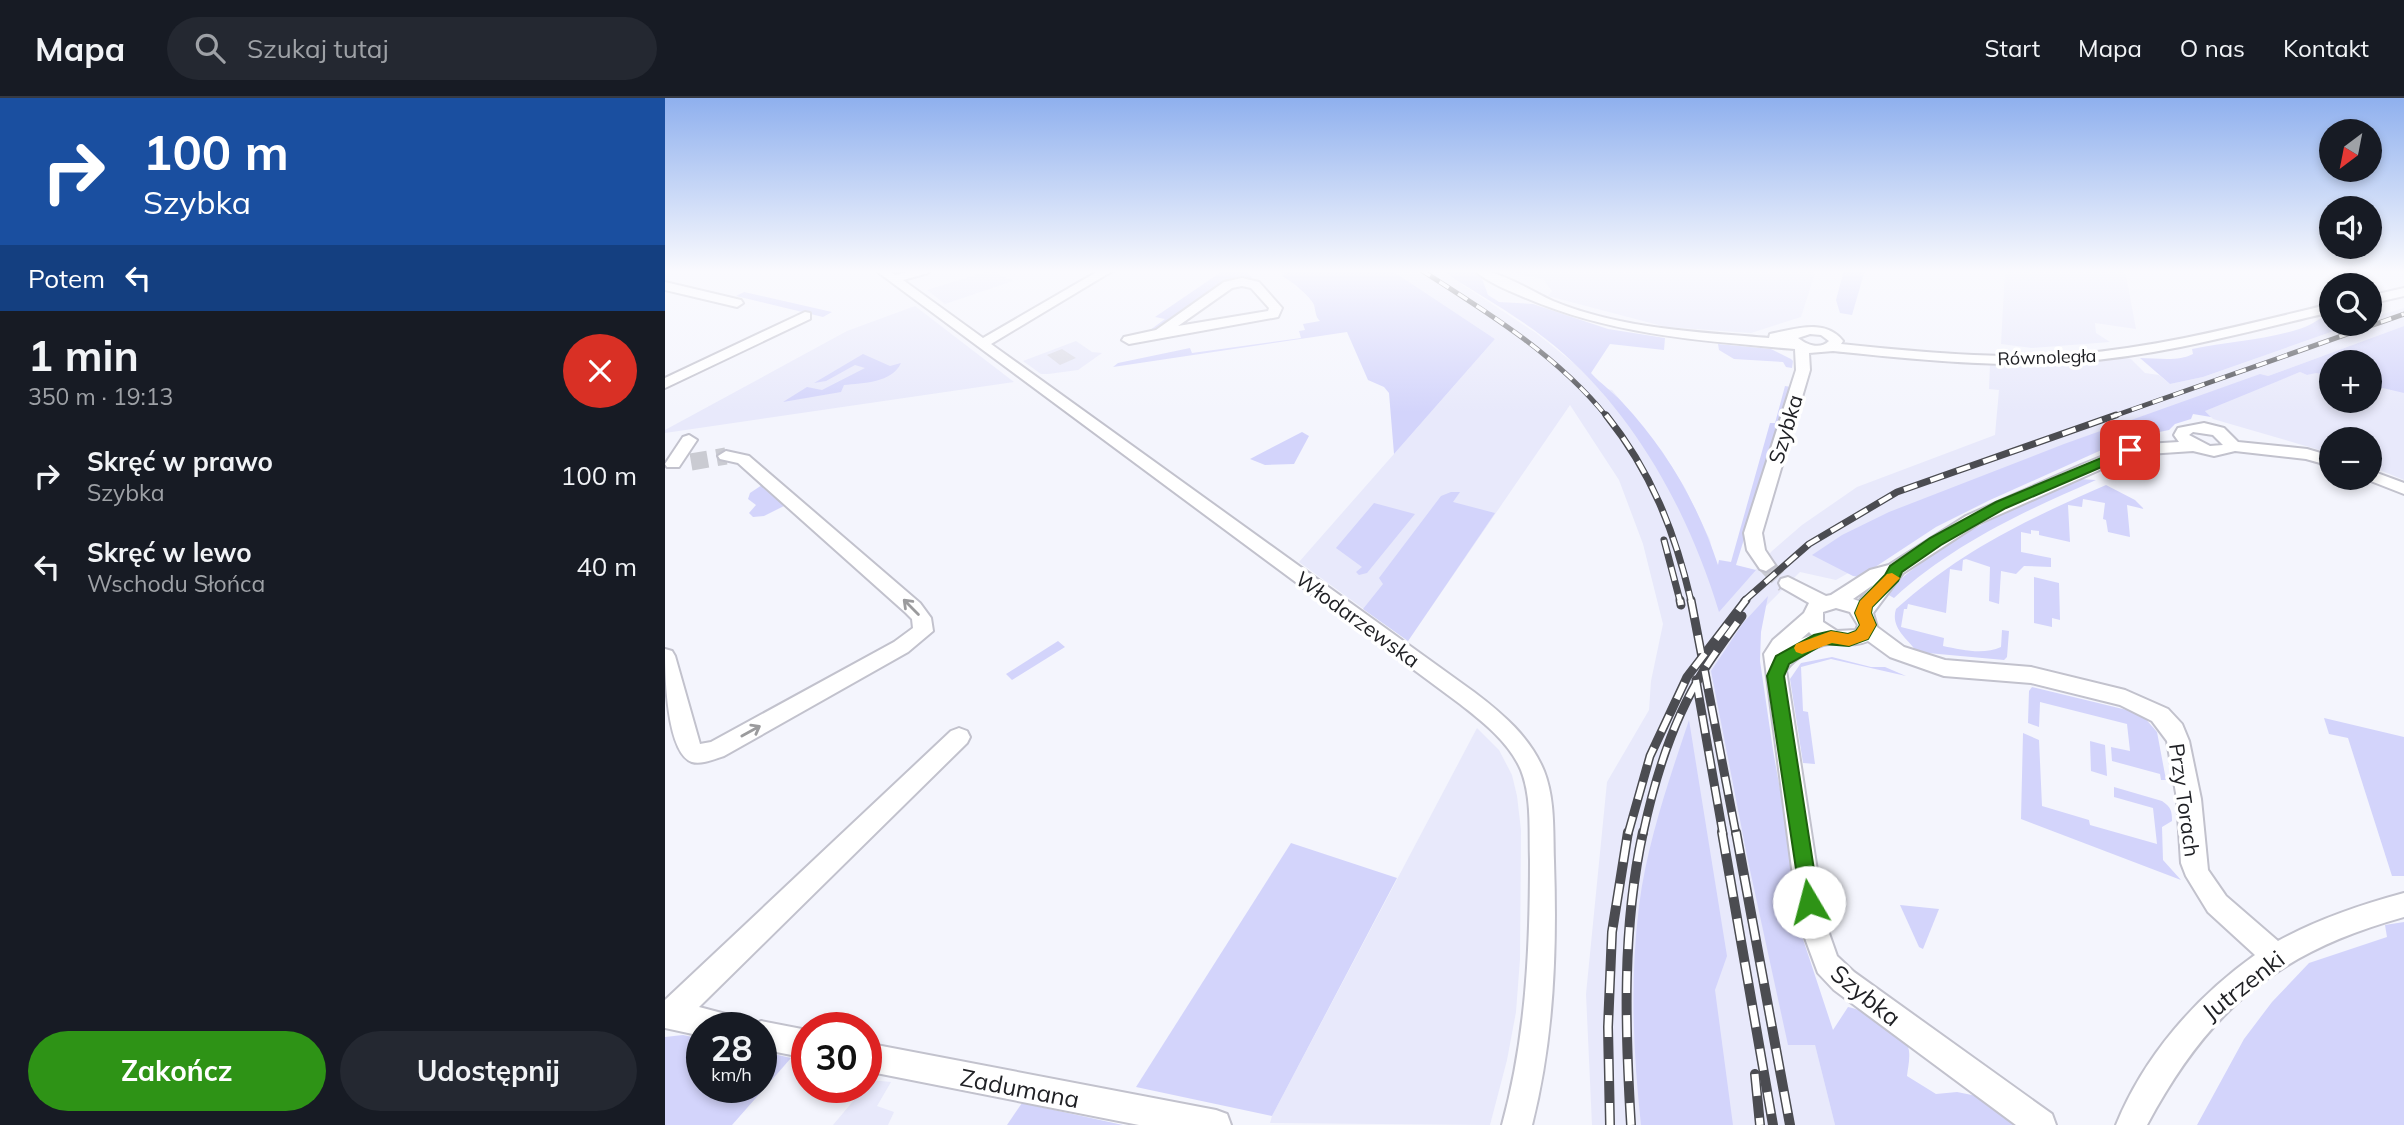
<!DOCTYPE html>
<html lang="pl">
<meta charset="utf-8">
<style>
body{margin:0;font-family:Mulish,sans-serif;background:#242831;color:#f1f3f6;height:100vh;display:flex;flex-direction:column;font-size:26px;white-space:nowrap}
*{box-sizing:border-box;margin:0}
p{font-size:23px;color:#9ea1a6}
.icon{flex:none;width:38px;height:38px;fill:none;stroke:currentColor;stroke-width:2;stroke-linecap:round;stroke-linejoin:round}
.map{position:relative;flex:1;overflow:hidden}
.sheet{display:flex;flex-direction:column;background:#171b24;width:665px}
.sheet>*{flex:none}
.hud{background:#1a4fa0;color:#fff;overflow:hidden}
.needle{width:46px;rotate:212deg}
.buttons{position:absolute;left:1654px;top:21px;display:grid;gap:14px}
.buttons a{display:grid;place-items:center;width:63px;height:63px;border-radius:50%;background:#171b24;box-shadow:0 4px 10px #0003;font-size:35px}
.speed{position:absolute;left:21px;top:914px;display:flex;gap:14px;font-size:35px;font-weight:700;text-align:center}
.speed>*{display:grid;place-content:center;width:91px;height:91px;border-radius:50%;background:#171b24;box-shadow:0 4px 10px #0003;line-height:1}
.speed small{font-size:18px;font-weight:400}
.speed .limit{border:10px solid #d22;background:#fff;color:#111}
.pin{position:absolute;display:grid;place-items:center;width:60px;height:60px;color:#fff;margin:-30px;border-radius:14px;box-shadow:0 4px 10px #0006}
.me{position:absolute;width:77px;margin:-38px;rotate:352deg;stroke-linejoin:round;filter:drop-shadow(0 0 5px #0008)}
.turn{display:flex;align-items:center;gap:24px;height:147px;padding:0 28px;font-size:32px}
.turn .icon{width:91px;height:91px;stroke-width:2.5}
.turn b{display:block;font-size:49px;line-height:60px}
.then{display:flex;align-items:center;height:66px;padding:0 28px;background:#0003;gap:14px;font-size:26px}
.round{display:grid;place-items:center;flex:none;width:74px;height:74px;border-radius:37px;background:#242831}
.headline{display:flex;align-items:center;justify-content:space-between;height:119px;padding:0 28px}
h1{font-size:42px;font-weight:700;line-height:52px}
.button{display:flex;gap:14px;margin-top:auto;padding:14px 28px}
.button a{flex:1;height:80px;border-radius:42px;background:#2e9316;color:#fff;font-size:28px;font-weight:700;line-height:80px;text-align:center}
.button a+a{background:#242831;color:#f1f3f6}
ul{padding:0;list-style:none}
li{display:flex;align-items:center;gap:21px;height:91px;padding:0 28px}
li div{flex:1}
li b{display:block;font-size:26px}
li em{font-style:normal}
header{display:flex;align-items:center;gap:42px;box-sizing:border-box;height:98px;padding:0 35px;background:#171b24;border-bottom:2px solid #363941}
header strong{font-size:33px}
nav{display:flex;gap:38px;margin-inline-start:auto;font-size:24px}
.search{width:490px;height:63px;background:#242831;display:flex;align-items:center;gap:18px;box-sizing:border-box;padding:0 24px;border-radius:38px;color:#9ea1a6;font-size:26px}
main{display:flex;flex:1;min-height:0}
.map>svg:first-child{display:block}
.built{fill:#e8e9fb}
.green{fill:#d3d4fb}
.building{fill:#dbdbe6}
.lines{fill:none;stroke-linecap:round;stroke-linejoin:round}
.minor-tunnel{stroke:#cacbd2;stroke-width:17;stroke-dasharray:17 9;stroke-linecap:butt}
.minor-casing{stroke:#c2c2cd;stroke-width:4}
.minor{fill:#fff;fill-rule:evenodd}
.rail-far3-casing{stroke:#4b4c51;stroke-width:5}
.rail-far2-casing{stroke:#4b4c51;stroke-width:7}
.rail-far1-casing{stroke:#4b4c51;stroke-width:9}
.rail-casing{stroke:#4b4c51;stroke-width:10}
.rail-far3{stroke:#fff;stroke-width:3.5;stroke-dasharray:11;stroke-linecap:butt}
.rail-far2{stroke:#fff;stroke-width:4.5;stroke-dasharray:14;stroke-linecap:butt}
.rail-far1{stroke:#fff;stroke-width:6;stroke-dasharray:18;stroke-linecap:butt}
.rail{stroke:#fff;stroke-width:7;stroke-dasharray:22;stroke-linecap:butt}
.oneway{stroke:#9b9b9d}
.route{fill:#2e9316;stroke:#1e600e;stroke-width:2}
.slow{fill:#f59e0b}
.labels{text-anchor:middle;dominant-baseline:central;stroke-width:7;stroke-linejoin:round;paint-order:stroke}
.far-street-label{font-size:18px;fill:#202125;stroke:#fff}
.street-label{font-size:21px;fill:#202125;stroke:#fff}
.near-street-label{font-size:24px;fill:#202125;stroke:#fff}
</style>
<header>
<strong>Mapa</strong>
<div class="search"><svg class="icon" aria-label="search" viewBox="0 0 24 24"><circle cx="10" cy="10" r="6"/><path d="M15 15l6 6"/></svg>Szukaj tutaj</div>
<nav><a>Start</a><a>Mapa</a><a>O nas</a><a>Kontakt</a></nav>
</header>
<main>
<section class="sheet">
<div class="hud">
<div class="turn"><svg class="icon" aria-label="right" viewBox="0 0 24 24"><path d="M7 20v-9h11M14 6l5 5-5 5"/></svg><div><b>100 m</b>Szybka</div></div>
<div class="then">Potem<svg class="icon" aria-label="left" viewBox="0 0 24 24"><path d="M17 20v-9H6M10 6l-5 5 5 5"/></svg></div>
</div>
<div class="headline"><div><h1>1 min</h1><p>350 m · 19:13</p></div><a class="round" style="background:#d93025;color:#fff"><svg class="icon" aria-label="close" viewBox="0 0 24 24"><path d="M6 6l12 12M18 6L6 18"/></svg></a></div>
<ul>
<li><svg class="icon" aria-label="right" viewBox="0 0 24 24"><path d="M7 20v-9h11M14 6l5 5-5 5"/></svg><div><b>Skręć w prawo</b><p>Szybka</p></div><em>100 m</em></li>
<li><svg class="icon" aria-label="left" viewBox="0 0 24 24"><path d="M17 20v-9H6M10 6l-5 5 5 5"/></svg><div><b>Skręć w lewo</b><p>Wschodu Słońca</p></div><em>40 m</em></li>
</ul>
<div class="button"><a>Zakończ</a><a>Udostępnij</a></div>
</section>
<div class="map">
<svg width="1739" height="1027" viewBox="0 0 1739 1027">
<rect width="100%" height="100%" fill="#f4f5fd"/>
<g class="built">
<polygon points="326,172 348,183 280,206 262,192"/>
<polygon points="726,172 775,172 871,235 941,291 947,292 997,353 1020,390 1045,442 1059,507 1107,453 1137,427 1192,389 1330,337 1334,292 1324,291 1325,265 1456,257 1466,261 1480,275 1494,277 1505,286 1538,279 1689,226 1704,226 1705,220 1739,210 1739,228 1603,278 1612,283 1635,274 1642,277 1666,270 1666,303 1704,303 1704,264 1739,238 1739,382 1705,368 1704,341 1666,341 1666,354 1658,353 1548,321 1540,313 1502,323 1386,369 1272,425 1171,482 1135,474 1100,509 1065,548 1150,947 1170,1027 927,1027 921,896 942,684 984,612 986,583 998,526 978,446 954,382 905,307 743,543 634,464 830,241"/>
<polygon points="832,172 1151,172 1136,219 1086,235 1001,229 883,198 887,193 878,181"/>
<polygon points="1340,172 1460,172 1471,231 1430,225 1431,235 1445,244 1367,250 1336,246"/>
<polygon points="250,208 349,284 0,335 0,332 182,233"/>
<polygon points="411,243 427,254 437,255 413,272 383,276 376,276 358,263"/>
<polygon points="812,630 834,652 847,677 852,698 856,732 855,861 851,914 842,962 825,1027 605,1025 607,1018"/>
<polygon points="206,982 226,984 212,1008 229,1014 223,1027 168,1027"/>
</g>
<g class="green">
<polygon points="559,172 581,172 587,180 573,183 492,234 477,238 500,221 490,219"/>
<path d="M615,172h111l104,69 -101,115 -5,-61 -5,-6 -16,-7 -21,-48 -234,35 5,-4 72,-15 2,5 109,-15 -2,-7 6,-1 -2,-6 17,-3c-5,-5 -4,-9 -6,-16 -2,-7 -25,-27 -33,-29l4,-1z"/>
<path d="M775,172h33l7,3 8,22 11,7 34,2 75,25 57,9 -1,12 -54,-6 -19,29c10,11 21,18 31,29 44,47 76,102 96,163l1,-5 12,2 39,-139h5l10,-37 6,1 -55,178 20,5 -37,42c-29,-96 -80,-191 -155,-258 -37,-33 -83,-58 -124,-84z"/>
<polygon points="1179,172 1200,172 1187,217 1175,215 1171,202"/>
<polygon points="79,194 167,214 158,219 71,198"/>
<path d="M1666,216v10h23l-151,53 -33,7 -30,-26c17,0 38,4 53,-4l-1,-5c34,-7 70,-9 104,-19 14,-3 22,-12 35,-16z"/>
<polygon points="1739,228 1739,295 1705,287 1704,264 1666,264 1666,278 1651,275 1642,277 1635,274 1540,313 1546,319 1528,316 1526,321 1510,326 1504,332 1461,341 1325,402 1271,429 1195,479 1188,478 1147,457 1177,437 1224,414 1399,346 1595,276 1603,278"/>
<polygon points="1053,246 1106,251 1126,261 1128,263 1127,270 1121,269 1118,264 1069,261 1054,252"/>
<path d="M198,256l27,12 11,-3c-9,20 -38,20 -57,22l-3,7 -58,10 24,-15 15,3 43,-22 -10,-3 -29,16 -12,2z"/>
<polygon points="637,334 644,338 629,366 600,367 585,361"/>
<path d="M1413,381l18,1c-73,32 -143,64 -202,118l-9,-5c56,-53 123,-83 193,-114z"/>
<polygon points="97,387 119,408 99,418 88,419 84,415 91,407 83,401 85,395"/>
<path d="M1441,387l29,15 9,9 -17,-4 3,32 -22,-5 -2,-12 -3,-1 2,-16 -22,-4 -1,8 -14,-2 2,37 -31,-7v-4l-8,-1v4l-10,-2v20l30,6v9l-27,-1 -8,8 -15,-3 -2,33 -10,-3 1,-34 -24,-8 -3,1 -1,11 -12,-2 -4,44 -38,-9 -1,5h-3l-3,18 43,11 -1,8c19,4 41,9 58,1l1,-17 7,1 -2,26 -3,3 -87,-8c-9,-13 -27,-24 -21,-43 66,-59 130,-89 210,-124z"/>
<polygon points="786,394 795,394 788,404 830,415 743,543 698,511 718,486 714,480 776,398"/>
<polygon points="709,405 750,416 702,475 694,477 691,474 697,469 671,450"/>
<polygon points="1369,479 1394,485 1395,522 1387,520 1387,529 1369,525"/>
<path d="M1103,498l-7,36 -1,29 13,89 20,113 8,70 32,97 15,-23c20,4 53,20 60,40 3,8 0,20 -1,29l29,18 21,-2 30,6 35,27h-187l-20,-80h-27l-40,-184 -37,-190 32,-48z"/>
<polygon points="393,543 400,549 347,582 341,576"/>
<polygon points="1167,559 1206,569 1220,569 1241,578 1166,561 1136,569 1138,613 1143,614 1150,666 1138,665 1125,581 1136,565"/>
<polygon points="1367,589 1462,612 1479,619 1492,634 1501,682 1496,682 1495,676 1447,663 1446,649 1465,653 1462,626 1375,604 1374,629 1363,625 1364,593"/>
<polygon points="1659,620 1739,639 1739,778 1727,778 1683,640 1664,636"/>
<path d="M1024,622l38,236 -12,34 18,135h-92c-8,-73 -11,-146 -2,-219 8,-63 30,-126 50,-186z"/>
<path d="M1358,635l16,7 3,66 47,14 1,5 67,19 -4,-36 -39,-11v-10l48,14c9,6 10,10 10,20l-10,6 1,33 18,20 -160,-61z"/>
<polygon points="1425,643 1440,647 1442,678 1426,673"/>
<polygon points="626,745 732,780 607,1018 471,989"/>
<polygon points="1235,807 1274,811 1258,851 1254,849"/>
<polygon points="1739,824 1739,1027 1532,1027 1579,941 1607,904 1644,865 1722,839 1720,827"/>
<polygon points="18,937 37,941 37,989 96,989 96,953 126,960 67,1027 0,1027 0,939"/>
<polygon points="357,1005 458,1027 342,1027"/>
</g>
<polygon class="building" points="397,251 411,260 395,267 382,257"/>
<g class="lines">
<g class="minor-tunnel">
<polyline points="26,364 61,358"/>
<polyline points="1101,467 1120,487"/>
</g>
<defs>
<g id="minor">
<path d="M210,172h13l8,5 17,-5h17l-2,3 -25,7 80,58 117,-68h14l-123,74 483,348c29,22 56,45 70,79 11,28 9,60 10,90 3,89 0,177 -22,264h-30c24,-87 28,-175 28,-265 -1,-30 2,-62 -9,-90 -12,-28 -38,-48 -61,-66z"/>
<path d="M809,172c22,-2 57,21 79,31 68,28 144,31 216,37l1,-4c25,-5 55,-16 73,7l-2,3c78,8 156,16 234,10 87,-7 172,-30 256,-50v8c-85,20 -170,44 -258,50 -80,6 -160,-3 -240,-11l-24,2 1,17 -48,163 3,17 10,15 -9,6 -6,-2 -13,-19 -3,-17 52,-163 -1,-21c-92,-8 -183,-14 -269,-51 -17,-7 -39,-16 -52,-28zM1145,236l11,1 8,6c-9,9 -22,4 -31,-3z"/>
<path d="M577,180l17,4 23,26 -4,9 -149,27 -7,-4 2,-3 32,-7 68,-48zM577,188l9,2 18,20 -1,3 -90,15 54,-38z"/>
<polygon points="0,184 76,202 78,205 72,209 0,192"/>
<polygon points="1739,190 1739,198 1704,206 1704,198"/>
<polygon points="140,214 145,215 145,221 0,290 0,280"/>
<path d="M1539,325l20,5 14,14 69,7 24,7v10l-25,-7 -71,-8 -21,5 -21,-5 -60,4 -155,69 -75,49 -30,40 4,14 27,20 41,13 86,7 94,23 43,19 14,15 7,17 12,58 7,71 18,26 52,45c40,-22 82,-36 126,-48v24c-127,35 -195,92 -257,208h-31c28,-69 79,-127 139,-170l-47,-43 -22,-36 -5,-13 -4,-64 -10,-58 -15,-20 -32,-16 -89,-22 -87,-7 -54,-19 -22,-16c-14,6 -24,2 -39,3 -15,2 -34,14 -43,26l39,252 12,34 17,16 198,142 4,11h-40l-182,-135 -16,-17 -19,-51 -35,-268 9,-14 31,-27 5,-10 -28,-16 -2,-4 2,-4 7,-2 38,19 5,-1 39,-25 19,-5 77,-49 115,-51 49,-20 49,-3 -5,-7 4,-7zM1528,334l20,3 10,10 -13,1 -21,-11zM1208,487l-14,16 -6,-2zM1171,510l14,4 8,13 -2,5 -19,1 -14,-9v-10zM1144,534l3,3 -11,4z"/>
<polygon points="24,337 32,342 14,369 2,369 0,366 18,339"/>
<path d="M61,353l23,5 171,147 11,15 2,13 -25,21 -184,104c-9,3 -23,9 -32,6 -26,-9 -27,-90 -27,-113l7,2 3,5 25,88 11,-2 183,-100 19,-14 -1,-9 -6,-6 -168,-150 -18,-4 -2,-3z"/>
<polygon points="1704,372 1739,385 1739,396 1698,380 1704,380"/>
<polygon points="294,630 302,633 305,639 302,645 34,909 72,919 76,929 37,929 37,938 0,930 0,902 286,633"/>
<polygon points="96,923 142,932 142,960 96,951 96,929 85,929"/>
<polygon points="201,945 551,1012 562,1016 566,1027 474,1027 201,973"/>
</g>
</defs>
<use href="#minor" class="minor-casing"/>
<use href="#minor" class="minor"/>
<defs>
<g id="rail-far3">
<path d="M756,172c66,42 136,85 186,147"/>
<polyline points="1446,319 1739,216"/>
</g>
<g id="rail-far2">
<path d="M941,317c45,56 69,117 85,186"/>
<polyline points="999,442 1015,503"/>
<polyline points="1079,503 1144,446 1232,394 1451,317"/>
</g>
<g id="rail-far1">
<polyline points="1015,502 1016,507"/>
<polyline points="1026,502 1071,736"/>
<polyline points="1031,582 1058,736"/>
<polyline points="963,736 985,658 1022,579 1081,502"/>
<path d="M978,736c12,-57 30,-115 61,-164 12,-19 25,-36 38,-54"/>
</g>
<g id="rail">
<polyline points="1057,734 1108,1027"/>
<polyline points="1071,734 1125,1027"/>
<polyline points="1090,976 1095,1027"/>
<polyline points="945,1027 943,929 947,834 963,734"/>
<path d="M966,1027c-6,-98 -9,-197 12,-293"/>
</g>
</defs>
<use href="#rail-far3" class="rail-far3-casing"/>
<use href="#rail-far2" class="rail-far2-casing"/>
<use href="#rail-far1" class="rail-far1-casing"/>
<use href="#rail" class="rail-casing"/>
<use href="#rail-far3" class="rail-far3"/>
<use href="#rail-far2" class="rail-far2"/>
<use href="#rail-far1" class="rail-far1"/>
<use href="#rail" class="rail"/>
</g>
<defs><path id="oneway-shaft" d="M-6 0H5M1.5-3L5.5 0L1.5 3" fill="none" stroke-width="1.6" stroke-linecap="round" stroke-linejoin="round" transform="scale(1.75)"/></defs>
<g class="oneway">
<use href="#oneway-shaft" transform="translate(246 509) rotate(-135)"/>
<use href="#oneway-shaft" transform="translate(86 633) rotate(-29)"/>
</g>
<linearGradient id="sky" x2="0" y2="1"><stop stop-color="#8fb0ee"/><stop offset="0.55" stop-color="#fafafe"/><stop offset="1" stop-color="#fafafe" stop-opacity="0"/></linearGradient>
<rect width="1739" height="315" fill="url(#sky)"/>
<polygon class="route" points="1465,348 1469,349 1469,355 1341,410 1276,447 1237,474 1233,483 1207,509 1206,515 1211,527 1203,541 1184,548 1159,546 1124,566 1119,578 1154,804 1151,811 1144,814 1137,811 1102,578 1111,558 1149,537 1166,533 1183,536 1191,533 1195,527 1190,515 1195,503 1220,477 1225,468 1265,440 1331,404"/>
<polygon class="slow" points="1227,475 1235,480 1207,509 1206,515 1211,527 1203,541 1184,548 1167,545 1137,556 1131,554 1129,550 1131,546 1166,533 1183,536 1191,533 1195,527 1190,515 1195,503 1222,476"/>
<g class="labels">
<g class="far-street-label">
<text transform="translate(1382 259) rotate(-2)">Równoległa</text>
</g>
<g class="street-label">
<text transform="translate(1120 331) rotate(-73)">Szybka</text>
<text transform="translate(693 521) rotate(36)">Włodarzewska</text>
<text transform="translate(1520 702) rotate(82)">Przy Torach</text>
</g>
<g class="near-street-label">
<text transform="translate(1578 887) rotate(-38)">Jutrzenki</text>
<text transform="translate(1201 897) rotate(39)">Szybka</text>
<text transform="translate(355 990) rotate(11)">Zadumana</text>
</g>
</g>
</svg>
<div class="buttons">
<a><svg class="needle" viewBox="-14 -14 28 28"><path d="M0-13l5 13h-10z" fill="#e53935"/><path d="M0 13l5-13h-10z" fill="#9ea1a6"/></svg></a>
<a><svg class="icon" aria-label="sound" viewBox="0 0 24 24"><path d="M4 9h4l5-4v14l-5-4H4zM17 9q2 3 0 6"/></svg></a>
<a><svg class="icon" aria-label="search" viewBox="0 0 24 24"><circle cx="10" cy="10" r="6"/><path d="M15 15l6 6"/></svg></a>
<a>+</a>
<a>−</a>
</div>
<div class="speed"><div>28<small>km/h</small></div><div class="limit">30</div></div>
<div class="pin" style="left:1465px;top:352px;background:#d93025"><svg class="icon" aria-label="arrive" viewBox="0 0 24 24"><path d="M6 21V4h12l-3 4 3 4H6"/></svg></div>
<svg class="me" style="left:1144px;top:804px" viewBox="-20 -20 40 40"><circle r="19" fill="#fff"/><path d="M0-13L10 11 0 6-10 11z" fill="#2e9316"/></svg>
</div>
</main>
